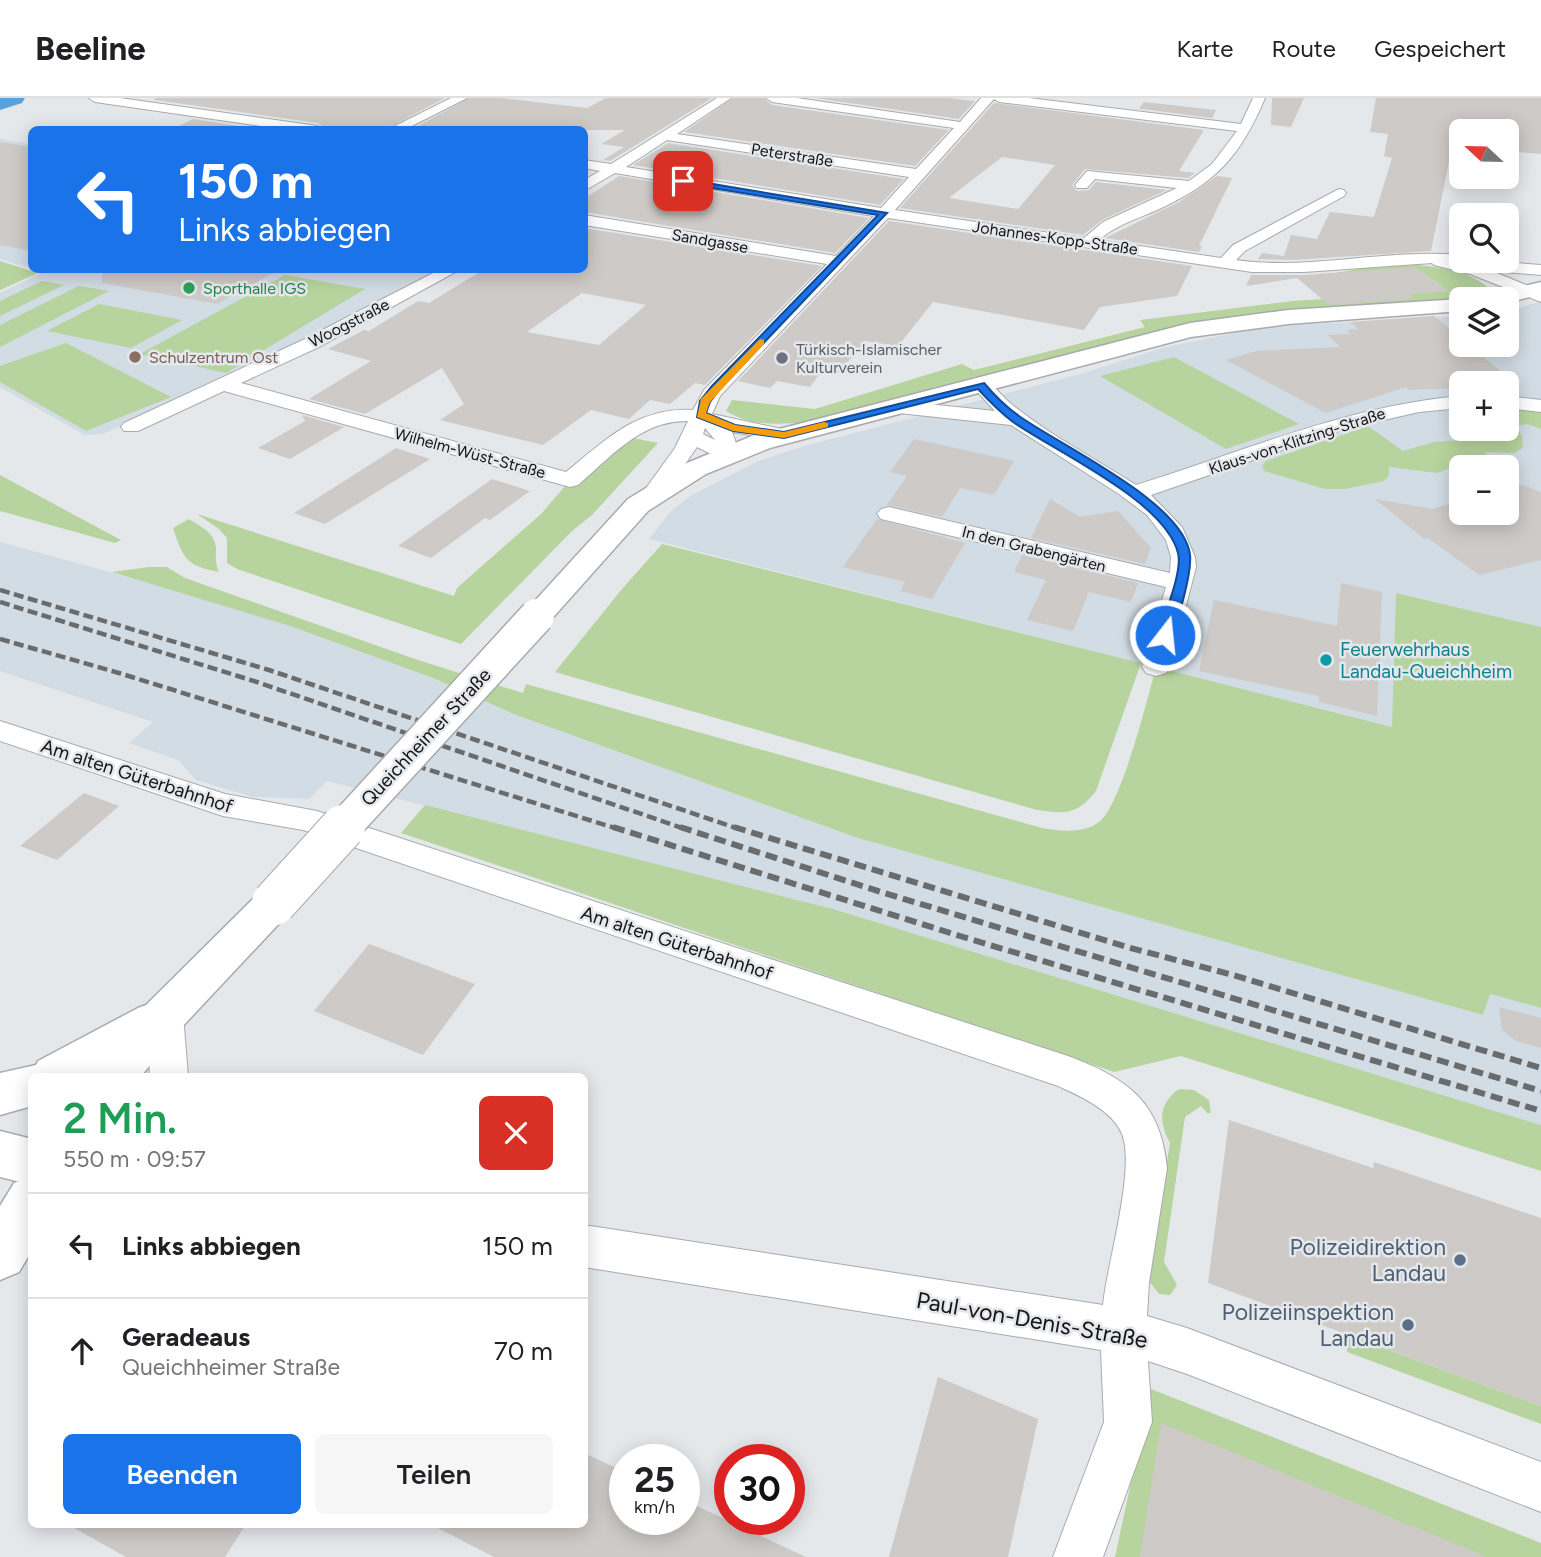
<!DOCTYPE html>
<html lang="de">
<meta charset="utf-8">
<style>
body{margin:0;font-family:Figtree,sans-serif;background:#f6f6f6;color:#202124;height:100vh;display:flex;flex-direction:column;font-size:26px;white-space:nowrap}
*{box-sizing:border-box;margin:0}
p{font-size:23px;color:#757577}
.icon{flex:none;width:38px;height:38px;fill:none;stroke:currentColor;stroke-width:2;stroke-linecap:round;stroke-linejoin:round}
.map{position:relative;flex:1;overflow:hidden}
.details{position:absolute;left:28px;top:975px;width:560px;height:455px;display:flex;flex-direction:column;background:#fff;border-radius:10px;box-shadow:0 4px 18px #0003}
.details>*{flex:none}
.banner{position:absolute;left:28px;top:28px;width:560px;height:147px;border-radius:10px;box-shadow:0 4px 18px #0003;background:#1a73e8;color:#fff;overflow:hidden}
.needle{width:46px;rotate:292deg}
.buttons{position:absolute;left:1449px;top:21px;display:grid;gap:14px}
.buttons a{display:grid;place-items:center;width:70px;height:70px;border-radius:10px;background:#fff;box-shadow:0 4px 18px #0003;font-size:35px}
.speed{position:absolute;left:609px;top:1346px;display:flex;gap:14px;font-size:35px;font-weight:700;text-align:center}
.speed>*{display:grid;place-content:center;width:91px;height:91px;border-radius:50%;background:#fff;box-shadow:0 4px 18px #0003;line-height:1}
.speed small{font-size:18px;font-weight:400}
.speed .limit{border:10px solid #d22;background:#fff;color:#111}
.pin{position:absolute;display:grid;place-items:center;width:60px;height:60px;color:#fff;margin:-30px;border-radius:14px;box-shadow:0 4px 10px #0006}
.me{position:absolute;width:77px;margin:-38px;rotate:16deg;stroke-linejoin:round;filter:drop-shadow(0 0 5px #0008)}
.turn{display:flex;align-items:center;gap:24px;height:147px;padding:0 35px;font-size:32px}
.turn .icon{width:91px;height:91px;stroke-width:2.5}
.turn b{display:block;font-size:49px;line-height:60px}
.round{display:grid;place-items:center;flex:none;width:74px;height:74px;border-radius:10px;background:#f6f6f6}
.head{display:flex;align-items:center;justify-content:space-between;height:119px;padding:0 35px}
h1{font-size:42px;font-weight:600;line-height:52px;color:#1e9e55}
.cta{display:flex;gap:14px;margin-top:auto;padding:14px 35px}
.cta a{flex:1;height:80px;border-radius:10px;background:#1a73e8;color:#fff;font-size:28px;font-weight:600;line-height:80px;text-align:center}
.cta a+a{background:#f6f6f6;color:#202124}
ul{padding:0;list-style:none}
li{display:flex;align-items:center;gap:21px;height:105px;padding:0 35px;border-top:2px solid #e0e0e0}
li div{flex:1}
li b{display:block;font-size:26px}
li em{font-style:normal}
header{display:flex;align-items:center;gap:42px;box-sizing:border-box;height:98px;padding:0 35px;background:#fff;border-bottom:2px solid #e0e0e0}
header strong{font-size:33px}
nav{display:flex;gap:38px;margin-inline-start:auto;font-size:24px}
.map>svg:first-child{display:block}
.built{fill:#d2dce4;fill-rule:evenodd}
.green{fill:#b7d49e}
.lines{fill:none;stroke-linecap:round;stroke-linejoin:round}
.river{fill:#58a3dd;fill-rule:evenodd}
.building{fill:#cdcac7;fill-rule:evenodd}
.minor-casing{stroke:#a8aaad;stroke-width:2}
.tertiary-casing{stroke:#a8aaad;stroke-width:3}
.secondary-casing{stroke:#a8aaad;stroke-width:3}
.minor{fill:#fff;fill-rule:evenodd}
.tertiary{fill:#fff;fill-rule:evenodd}
.secondary{fill:#fff;fill-rule:evenodd}
.rail-far1{stroke:#696b6c;stroke-width:4.5;stroke-dasharray:10 4.5;stroke-linecap:butt}
.rail{stroke:#696b6c;stroke-width:6;stroke-dasharray:12 6;stroke-linecap:butt}
.secondary-bridge-far1-casing{stroke:#a8aaad;stroke-width:37;stroke-linecap:butt}
.secondary-bridge-casing{stroke:#a8aaad;stroke-width:46;stroke-linecap:butt}
.secondary-bridge-far1{stroke:#fff;stroke-width:34}
.secondary-bridge{stroke:#fff;stroke-width:44}
.route{fill:#1a73e8;stroke:#114b97;stroke-width:2}
.slow{fill:#f59e0b}
.leisure-dot{fill:#2e9e5b;stroke:#e5e8eb;stroke-width:2.5}
.education-dot{fill:#8d6e63;stroke:#e5e8eb;stroke-width:2.5}
.worship-dot{fill:#6b7280;stroke:#e5e8eb;stroke-width:2.5}
.culture-dot{fill:#0f9aa8;stroke:#e5e8eb;stroke-width:2.5}
.service-dot{fill:#5c6f8a;stroke:#e5e8eb;stroke-width:2.5}
.labels{text-anchor:middle;dominant-baseline:central;stroke-width:5;stroke-linejoin:round;paint-order:stroke}
.far-street-label{font-size:16px;fill:#141516;stroke:#e5e8eb}
.far-leisure-label{font-size:16px;fill:#27864d;stroke:#e5e8eb;text-anchor:start}
.far-worship-label{font-size:16px;fill:#5b616d;stroke:#e5e8eb;text-anchor:start}
.far-education-label{font-size:16px;fill:#785e54;stroke:#e5e8eb;text-anchor:start}
.culture-label{font-size:19px;fill:#0d838f;stroke:#e5e8eb;text-anchor:start}
.street-label{font-size:19px;fill:#141516;stroke:#e5e8eb}
.near-service-label{font-size:23px;fill:#4e5e75;stroke:#e5e8eb;text-anchor:end}
.near-street-label{font-size:23px;fill:#141516;stroke:#e5e8eb}
</style>
<header>
<strong>Beeline</strong>
<nav><a>Karte</a><a>Route</a><a>Gespeichert</a></nav>
</header>
<div class="map">
<svg width="1541" height="1459" viewBox="0 0 1541 1459">
<rect width="100%" height="100%" fill="#e5e8eb"/>
<g class="built">
<polygon points="0,41 31,46 31,171 0,161"/>
<polygon points="33,172 445,172 335,229 103,336 85,337 0,289 0,195 41,175"/>
<path d="M1541,203v326l-145,-34 -3,134 -744,-188 22,-28 21,-16 64,-33 48,-16 280,-73 78,-25 101,-21 198,-11v29h46v-33zM1461,285h46v46h-46zM1461,369h46v46h-46z"/>
<polygon points="0,444 205,500 290,528 433,580 516,617 858,740 1483,917 1490,896 1541,910 1541,1027 833,811 327,683 309,701 253,699 196,682 178,662 129,645 153,624 0,573"/>
</g>
<g class="green">
<polygon points="0,163 38,175 0,192"/>
<path d="M1418,167c26,3 50,6 71,23l-5,6 -25,5 -295,31 -363,93c-28,1 -51,3 -75,-12l6,-11 83,9 147,-45 12,6 171,-43 -5,-7 153,-19 156,-10 -119,-17 39,-7z"/>
<polygon points="285,177 365,191 226,275 140,256"/>
<polygon points="42,183 64,187 0,218 0,203"/>
<polygon points="79,188 109,193 0,249 0,227"/>
<polygon points="99,206 182,222 131,250 47,233"/>
<polygon points="66,245 171,299 86,333 0,284 0,268"/>
<polygon points="1174,259 1299,326 1226,351 1100,278"/>
<polygon points="1507,310 1541,314 1541,331 1527,326 1516,328 1522,338 1523,350 1514,355 1484,354 1491,362 1453,369 1437,375 1389,369 1389,377 1384,383 1345,391 1325,391 1264,373 1262,368 1266,363 1368,328 1403,353 1434,344 1504,339 1499,331 1507,331"/>
<polygon points="623,338 658,345 592,417 572,433 461,546 237,471 227,465 227,440 219,431 197,416 454,498 457,490 542,415 570,382"/>
<polygon points="0,377 121,442 115,445 0,413"/>
<path d="M189,421c9,6 23,12 26,24 3,10 -2,15 4,29 -33,-6 -36,-14 -46,-44z"/>
<path d="M662,446l479,119 -45,128c-19,24 -30,23 -59,19l-482,-138 67,-83z"/>
<path d="M149,469h18l18,11 230,81 108,34 3,-9 516,144c18,3 41,6 57,-6 22,-16 49,-125 57,-155l236,60 4,-134 145,34v381l-51,-14 -7,21 -625,-177 -342,-123 -83,-37 -143,-52 -178,-54z"/>
<polygon points="425,707 833,811 1541,1027 1541,1073 1181,958 1114,974 401,735"/>
<path d="M1179,991l15,1 15,10 2,13h-4l-6,-7 -16,11 -21,145 13,23 -7,10 -11,-1 -11,-14 22,-137c-12,-22 -11,-40 9,-54z"/>
<polygon points="1348,1237 1541,1308 1541,1326 1347,1254"/>
<polygon points="1151,1291 1541,1445 1541,1459 1115,1459"/>
</g>
<g class="lines">
<polygon class="river" points="0,0 25,0 22,5 0,12"/>
</g>
<g class="building">
<polygon points="155,0 445,0 384,32 326,32 318,25 155,2"/>
<polygon points="469,0 501,0 587,10 606,0 712,0 610,63 603,62 624,49 601,46 625,32 411,32"/>
<polygon points="733,0 764,0 772,7 949,32 915,68 684,34"/>
<polygon points="815,0 949,0 975,3 959,21"/>
<polygon points="1272,0 1304,0 1291,29 1271,27"/>
<polygon points="1376,0 1541,0 1541,56 1507,53 1507,33 1461,33 1460,48 1456,29 1431,153 1292,162 1258,161 1262,155 1284,158 1291,137 1317,141 1330,114 1374,119 1392,60 1384,58 1388,36 1370,34"/>
<polygon points="1144,4 1216,12 1212,20 1126,9 1139,11"/>
<path d="M994,5l210,27 -25,41 16,2 -7,5 -103,-9 -13,16 5,6 12,-1 7,-8 71,8 -65,30 -19,15 -183,-27zM1002,59l53,8 -37,44 -69,-11z"/>
<polygon points="154,15 266,32 171,32 193,21"/>
<polygon points="0,44 32,49 32,153 0,147"/>
<polygon points="668,45 904,81 880,107 633,67"/>
<polygon points="619,78 869,120 835,155 584,114 584,101"/>
<polygon points="1217,78 1232,80 1199,148 1202,148 1199,154 1105,140 1179,104"/>
<polygon points="889,123 1192,168 1177,198 1100,209 1084,232 933,204 898,248 865,243 837,277 821,274 810,289 777,283 770,290 738,283"/>
<path d="M584,130l238,38 -117,119 -10,-2 -25,21 -20,-4 -21,19 -38,-9 -48,35 -103,-25 24,-16 -22,-36 -77,46 -56,-15 62,-38 -43,-12 36,-19 5,1 49,-30 11,2 54,-33h101zM582,195l64,12 -47,40 -72,-13z"/>
<polygon points="1415,169 1450,193 1409,196 1415,201 1329,207 1297,180 1246,188 1251,177 1304,177"/>
<polygon points="103,172 278,172 217,206 102,185"/>
<polygon points="1434,218 1461,240 1461,247 1469,247 1518,288 1461,285 1461,290 1409,292 1406,289 1326,315 1226,262 1256,253 1340,249 1328,237 1351,236 1347,232 1359,231 1350,224"/>
<polygon points="302,317 344,329 290,361 258,350 305,323"/>
<polygon points="914,341 1014,363 994,397 960,390 942,419 887,407 907,378 890,374"/>
<polygon points="396,350 430,361 325,426 294,415"/>
<polygon points="492,381 530,393 490,422 485,420 431,460 398,448"/>
<polygon points="1523,387 1541,394 1541,462 1479,477 1428,440 1424,441 1375,401 1432,411 1461,402 1461,415 1507,415 1507,391"/>
<polygon points="1050,401 1080,419 1118,413 1151,450 1145,466 1031,440"/>
<polygon points="877,421 965,445 932,501 900,493 905,484 843,469"/>
<polygon points="1022,457 1138,485 1131,504 1089,494 1073,533 1027,522 1046,482 1014,474"/>
<polygon points="1341,485 1382,494 1377,618 1319,604 1319,598 1199,573 1214,502 1337,528"/>
<polygon points="84,695 119,708 57,762 20,748"/>
<polygon points="369,846 475,886 423,957 314,913"/>
<polygon points="1499,909 1541,920 1541,950 1516,943 1502,932"/>
<polygon points="1229,1022 1373,1070 1374,1064 1541,1120 1541,1308 1208,1185"/>
<polygon points="938,1279 1038,1321 1008,1459 889,1459"/>
<polygon points="1161,1325 1485,1458 1485,1459 1140,1459"/>
<polygon points="584,1355 625,1374 625,1421 684,1421 684,1402 806,1459 494,1459 430,1426 584,1426"/>
<polygon points="67,1426 246,1426 225,1459 126,1459"/>
</g>
<g class="lines">
<defs>
<g id="minor">
<polygon points="89,0 120,0 318,28 324,32 288,32 95,4"/>
<polygon points="451,0 467,0 404,32 387,32"/>
<path d="M717,0h14l-54,36 239,35 38,-41 -182,-26 -6,-4h31l163,24 21,-24h48l212,26 12,-26h12c-25,59 -49,85 -108,112 -20,9 -41,15 -58,30l122,18 12,-13 106,-56 5,1 2,3 -2,3 -99,55 -9,9c75,11 150,-12 225,-5v6h8l-2,2 15,4 2,-5 6,-1 51,4v10l-49,-4 49,20v11l-71,-28 -36,-9 -2,-2 -128,9h-52l-364,-54 -168,178 -8,18 79,17 4,4 -4,4 -7,2 -52,-9 8,22 -3,5h-16l-24,-12 -34,49h-16l-3,-5 31,-43 13,-27c-47,-1 -77,36 -110,64l-8,2 -346,-96 -86,40h-14l-3,-4 3,-4 181,-84 134,-69h20l-140,77 -78,36 325,89c39,-32 73,-66 127,-62l11,-20 123,-126 -243,-39v-10l252,41 38,-40 -259,-43 -31,18v-11l16,-9 -16,-3v-8l27,4zM994,1l5,3 238,29 -25,33 -23,17 -102,-10 -12,14 2,3h10l8,-9 82,9 -74,34 -19,16 -189,-28zM667,42l242,37 -28,31 -255,-41zM705,330l10,12 -12,-6z"/>
<path d="M981,281c12,3 19,16 29,24 39,32 84,55 126,82 109,-34 211,-79 325,-89v12l-42,4 -75,17 -193,66 31,32 13,30 1,10 -26,100 -4,6 -10,3 -10,-3 -4,-6 24,-80 -285,-68 -4,-5 4,-5 8,-2 281,66 1,-16 -5,-17 -19,-25 -28,-21 -108,-69 -112,-12 -7,-2 -3,-4 3,-4 7,-2 96,10 -24,-26 3,-4z"/>
<polygon points="1507,298 1541,302 1541,314 1507,310"/>
<path d="M0,623l225,73 92,17 751,245c59,22 93,46 99,112l-18,115 -2,33 40,12 354,134v50l-354,-138 -39,-13 4,61 -49,135h-50l51,-135 -3,-72 -517,-83v-42l519,80c4,-41 33,-136 19,-171 -10,-24 -42,-38 -64,-48l-755,-256 -80,-14 -223,-75z"/>
<polygon points="165,902 178,906 183,917 188,978 150,978 147,917 152,906"/>
</g>
<g id="tertiary">
<polygon points="154,904 170,910 176,923 170,936 96,978 32,978 32,1008 0,1017 0,975 36,967 38,963 138,910"/>
<polygon points="0,1033 32,1041 32,1087 0,1079"/>
</g>
<g id="secondary">
<polygon points="1541,184 1541,196 1507,205 1507,201 1487,201 1490,196"/>
<polygon points="1461,201 1461,213 1288,226 1191,239 770,350 706,376 648,413 548,525 537,527 526,525 521,518 628,401 687,365 752,338 1190,225 1288,212 1461,201 1464,201"/>
<polygon points="274,789 288,794 294,805 288,816 181,930 141,978 89,978 96,963 149,904 260,794"/>
<polygon points="32,1078 32,1152 19,1174 0,1182 0,1108 14,1085"/>
</g>
</defs>
<use href="#minor" class="minor-casing"/>
<use href="#tertiary" class="tertiary-casing"/>
<use href="#secondary" class="secondary-casing"/>
<use href="#minor" class="minor"/>
<use href="#tertiary" class="tertiary"/>
<use href="#secondary" class="secondary"/>
<g class="rail-far1">
<polyline points="0,492 269,572 739,731"/>
<polyline points="0,504 257,584 685,731"/>
<polyline points="0,541 119,575 618,731"/>
</g>
<g class="rail">
<polyline points="613,729 960,838 1541,1013"/>
<polyline points="680,729 881,794 1541,993"/>
<polyline points="734,729 1127,849 1233,877 1541,970"/>
</g>
<defs>
<polyline id="secondary-bridge-far1" points="342,731 537,518"/>
<polyline id="secondary-bridge" points="274,805 343,729"/>
</defs>
<use href="#secondary-bridge-far1" class="secondary-bridge-far1-casing"/>
<use href="#secondary-bridge" class="secondary-bridge-casing"/>
<use href="#secondary-bridge-far1" class="secondary-bridge-far1"/>
<use href="#secondary-bridge" class="secondary-bridge"/>
</g>
<path class="route" d="M683,81l204,34 -168,177 -9,12 -4,11 29,12 49,7 200,-49c11,13 22,24 35,33 42,30 165,86 171,139 2,18 -12,67 -20,83h-10l-2,-3c6,-19 25,-64 20,-82 -13,-52 -122,-101 -165,-131 -13,-10 -24,-21 -35,-33l-194,49 -51,-7 -36,-14 3,-16 12,-15 166,-171 -197,-32z"/>
<polygon class="slow" points="760,241 764,242 764,246 710,304 706,315 735,327 784,334 824,324 828,325 828,329 784,340 733,333 697,319 701,301"/>
<circle class="leisure-dot" cx="189" cy="190" r="7"/>
<circle class="education-dot" cx="135" cy="259" r="7"/>
<circle class="worship-dot" cx="782" cy="260" r="7"/>
<circle class="culture-dot" cx="1326" cy="562" r="7"/>
<g class="service-dot">
<circle cx="1460" cy="1162" r="7"/>
<circle cx="1408" cy="1227" r="7"/>
</g>
<g class="labels">
<g class="far-street-label">
<text transform="translate(792 57) rotate(9)">Peterstraße</text>
<text transform="translate(1055 140) rotate(8)">Johannes-Kopp-Straße</text>
<text transform="translate(710 143) rotate(10)">Sandgasse</text>
<text transform="translate(349 225) rotate(-27)">Woogstraße</text>
<text transform="translate(1297 343) rotate(-18)">Klaus-von-Klitzing-Straße</text>
<text transform="translate(470 355) rotate(15)">Wilhelm-Wüst-Straße</text>
<text transform="translate(1034 451) rotate(14)">In den Grabengärten</text>
</g>
<g class="far-leisure-label">
<text x="203" y="190">Sporthalle IGS</text>
</g>
<g class="far-worship-label">
<text x="796" y="251">Türkisch-Islamischer<tspan x="796" dy="18">Kulturverein</tspan></text>
</g>
<g class="far-education-label">
<text x="149" y="259">Schulzentrum Ost</text>
</g>
<g class="culture-label">
<text x="1340" y="551">Feuerwehrhaus<tspan x="1340" dy="22">Landau-Queichheim</tspan></text>
</g>
<g class="street-label">
<text transform="translate(426 639) rotate(-47)">Queichheimer Straße</text>
<text transform="translate(137 678) rotate(18)">Am alten Güterbahnhof</text>
<text transform="translate(677 845) rotate(18)">Am alten Güterbahnhof</text>
</g>
<g class="near-service-label">
<text x="1446" y="1149">Polizeidirektion<tspan x="1446" dy="26">Landau</tspan></text>
<text x="1394" y="1214">Polizeiinspektion<tspan x="1394" dy="26">Landau</tspan></text>
</g>
<g class="near-street-label">
<text transform="translate(1032 1222) rotate(10)">Paul-von-Denis-Straße</text>
</g>
</g>
</svg>
<div class="buttons">
<a><svg class="needle" viewBox="-14 -14 28 28"><path d="M0-13l5 13h-10z" fill="#e53935"/><path d="M0 13l5-13h-10z" fill="#757577"/></svg></a>
<a><svg class="icon" aria-label="search" viewBox="0 0 24 24"><circle cx="10" cy="10" r="6"/><path d="M15 15l6 6"/></svg></a>
<a><svg class="icon" aria-label="layers" viewBox="0 0 24 24"><path d="M12 4l9 5-9 5-9-5zM3 14l9 5 9-5"/></svg></a>
<a>+</a>
<a>−</a>
</div>
<div class="speed"><div>25<small>km/h</small></div><div class="limit">30</div></div>
<div class="pin" style="left:683px;top:83px;background:#d93025"><svg class="icon" aria-label="arrive" viewBox="0 0 24 24"><path d="M6 21V4h12l-3 4 3 4H6"/></svg></div>
<svg class="me" style="left:1165px;top:537px" viewBox="-20 -20 40 40"><circle r="17" fill="#1a73e8" stroke="#fff" stroke-width="3"/><path d="M0-11L8 9 0 5-8 9z" fill="#fff"/></svg>
<div class="banner">
<div class="turn"><svg class="icon" aria-label="left" viewBox="0 0 24 24"><path d="M17 20v-9H6M10 6l-5 5 5 5"/></svg><div><b>150 m</b>Links abbiegen</div></div>
</div>
<section class="details">
<div class="head"><div><h1>2 Min.</h1><p>550 m · 09:57</p></div><a class="round" style="background:#d93025;color:#fff"><svg class="icon" aria-label="close" viewBox="0 0 24 24"><path d="M6 6l12 12M18 6L6 18"/></svg></a></div>
<ul>
<li><svg class="icon" aria-label="left" viewBox="0 0 24 24"><path d="M17 20v-9H6M10 6l-5 5 5 5"/></svg><div><b>Links abbiegen</b></div><em>150 m</em></li>
<li><svg class="icon" aria-label="ahead" viewBox="0 0 24 24"><path d="M12 20V5M6 11l6-6 6 6"/></svg><div><b>Geradeaus</b><p>Queichheimer Straße</p></div><em>70 m</em></li>
</ul>
<div class="cta"><a>Beenden</a><a>Teilen</a></div>
</section>
</div>
